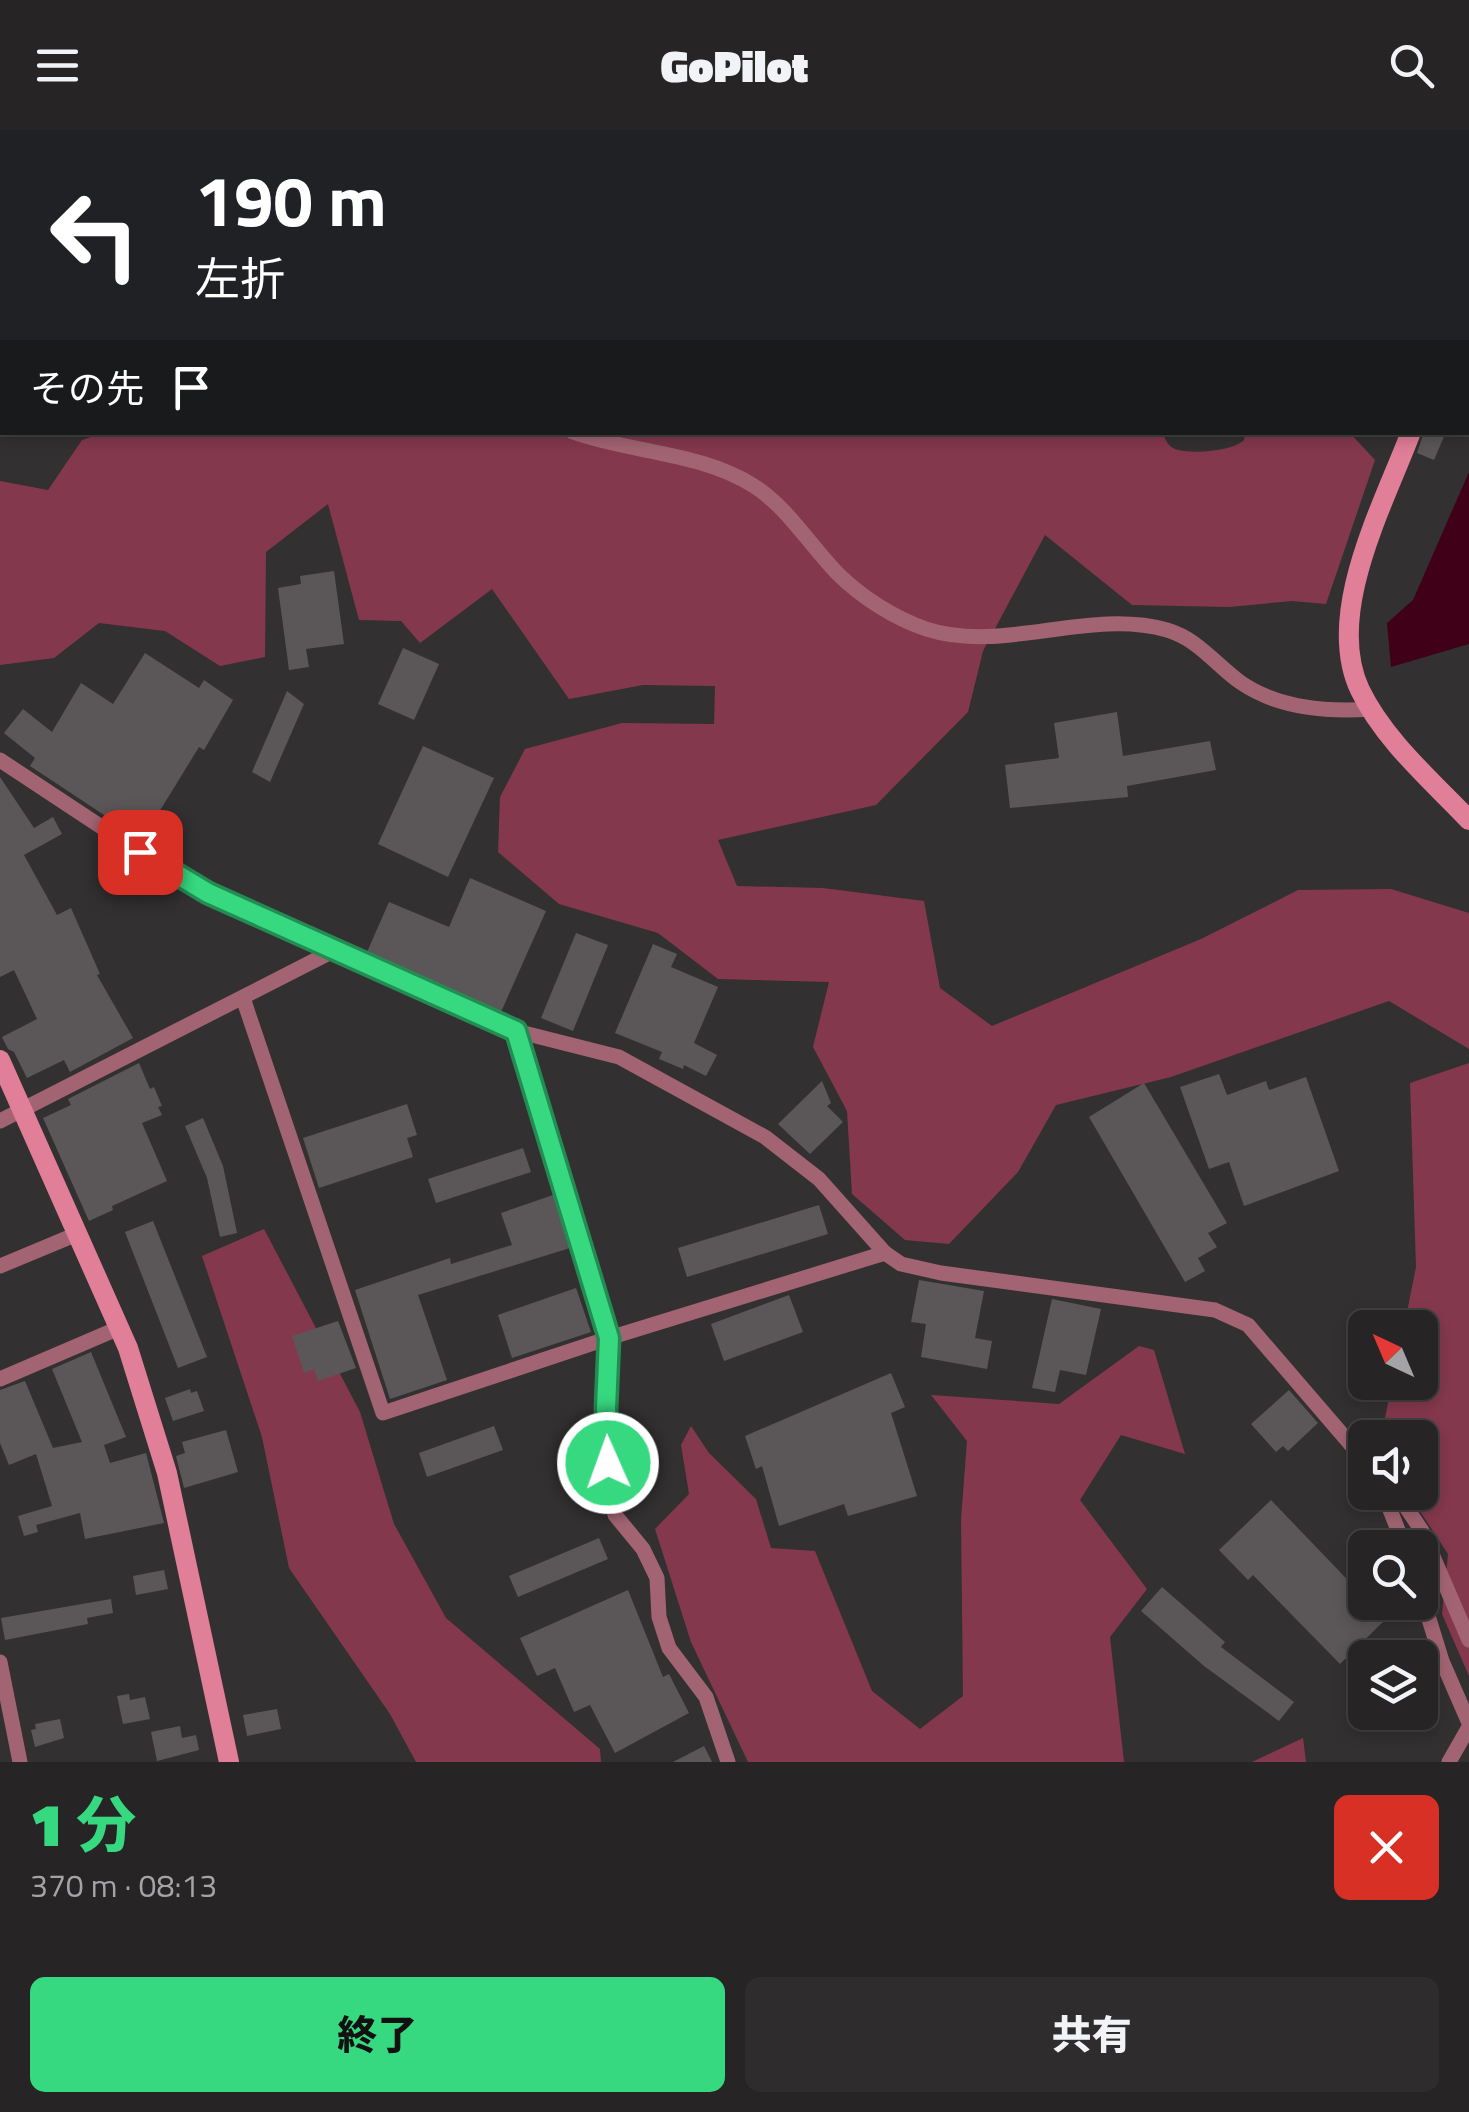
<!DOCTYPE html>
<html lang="ja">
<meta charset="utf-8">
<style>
body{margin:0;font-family:"Titillium Web","Noto Sans JP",sans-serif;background:#2e2c2d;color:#f1f3f6;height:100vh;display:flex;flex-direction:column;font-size:38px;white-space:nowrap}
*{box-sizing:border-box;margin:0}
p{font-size:32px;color:#a4a4a7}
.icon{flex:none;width:55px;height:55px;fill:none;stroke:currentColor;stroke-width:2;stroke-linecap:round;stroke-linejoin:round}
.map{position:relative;height:1632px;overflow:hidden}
.side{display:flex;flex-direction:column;background:#262425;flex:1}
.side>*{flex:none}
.guide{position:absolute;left:0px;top:0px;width:1470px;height:305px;box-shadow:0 5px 15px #0003,0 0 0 2px #424142;background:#202124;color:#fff;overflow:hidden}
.needle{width:65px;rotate:316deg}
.controls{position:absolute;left:1348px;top:1180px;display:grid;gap:20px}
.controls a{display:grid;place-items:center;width:90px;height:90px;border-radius:15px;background:#262425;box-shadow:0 5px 15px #0003,0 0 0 2px #424142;font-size:50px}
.pin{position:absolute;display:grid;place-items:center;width:85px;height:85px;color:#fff;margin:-42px;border-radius:20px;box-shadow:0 5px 15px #0006}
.me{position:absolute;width:110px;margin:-55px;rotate:358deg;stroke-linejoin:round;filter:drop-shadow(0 0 8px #0008)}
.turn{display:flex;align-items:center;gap:35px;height:210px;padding:0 30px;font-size:45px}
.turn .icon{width:130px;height:130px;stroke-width:2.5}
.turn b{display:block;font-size:70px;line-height:85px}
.then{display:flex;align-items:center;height:95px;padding:0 30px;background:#0003;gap:20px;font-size:38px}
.round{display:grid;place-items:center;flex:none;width:105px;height:105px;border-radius:15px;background:#2e2c2d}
.head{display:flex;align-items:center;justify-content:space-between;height:170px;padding:0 30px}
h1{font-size:60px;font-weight:800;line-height:75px;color:#36d880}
.primary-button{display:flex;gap:20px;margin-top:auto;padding:20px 30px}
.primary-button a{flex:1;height:115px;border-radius:15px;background:#36d880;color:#111;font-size:40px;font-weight:800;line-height:115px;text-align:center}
.primary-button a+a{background:#2e2c2d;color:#f1f3f6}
header{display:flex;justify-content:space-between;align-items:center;height:130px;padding:0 30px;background:#262425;font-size:45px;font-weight:800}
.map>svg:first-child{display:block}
.green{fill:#84384e}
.water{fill:#3f0018}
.building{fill:#5b5758}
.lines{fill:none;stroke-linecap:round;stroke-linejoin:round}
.street{stroke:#a26473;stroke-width:15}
.secondary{stroke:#e17e98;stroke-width:20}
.route-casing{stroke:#238c53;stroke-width:25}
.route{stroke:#36d880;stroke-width:18}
</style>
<header><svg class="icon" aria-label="menu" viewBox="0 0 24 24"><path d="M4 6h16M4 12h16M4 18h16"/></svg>GoPilot<svg class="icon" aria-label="search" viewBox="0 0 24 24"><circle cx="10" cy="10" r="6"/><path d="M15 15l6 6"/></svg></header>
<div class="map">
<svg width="1469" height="1632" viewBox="0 0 1469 1632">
<rect width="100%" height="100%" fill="#333031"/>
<g class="green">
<polygon points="242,0 408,0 241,2"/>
<polygon points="672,0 1005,0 1006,2 675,2"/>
<polygon points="1047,0 1371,0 1371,2 1049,2"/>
<path d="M1162,302c4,9 7,16 16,18 17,4 55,1 66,-10l1,-7h105l25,27 -49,144 -34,-3 -63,6 -97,-2 -87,-70 -62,116 -15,61 -92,93 -158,35 19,46 86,2 101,13 16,87 52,38 209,-87 97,-49 93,-1 78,24v136l-80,-48 -218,76 -115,28 -38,67 -69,72 -44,-4 -53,-46 -5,-83 -34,-64 16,-65 -111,-3 -60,-46 -99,-29 -61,-52 2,-55 25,-48 97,-26 92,1 1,-38 -72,-1 -74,14 -77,-110 -72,54 -19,-22 -42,-1 -31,-116 -62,48 -1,105 -45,9 -55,-35 -66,-8 -45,35 -54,7v-184l48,9 34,-50 21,-7z"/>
<polygon points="1469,933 1469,1546 1442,1484 1448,1424 1408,1363 1420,1362 1420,1308 1381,1308 1392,1253 1420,1252 1420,1198 1404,1197 1416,1137 1410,953"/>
<polygon points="264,1099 360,1282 394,1394 446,1488 600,1619 601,1632 416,1632 390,1584 289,1438 262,1307 202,1126"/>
<polygon points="1139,1216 1154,1220 1185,1324 1121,1305 1080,1370 1147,1459 1110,1507 1124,1632 748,1632 691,1512 655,1399 689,1364 681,1315 691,1296 709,1323 756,1369 771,1418 815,1421 872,1561 920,1599 963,1566 961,1389 967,1311 931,1265 1059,1274"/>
<polygon points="1303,1608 1306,1632 1252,1632"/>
</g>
<polygon class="water" points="1469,342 1469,514 1391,537 1387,493 1413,470"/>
<g class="building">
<polygon points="1424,302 1446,302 1434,330 1417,323"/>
<polygon points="334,441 344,514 306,519 309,537 289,540 278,458 301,454 300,446"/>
<polygon points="403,518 439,534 414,590 378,574"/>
<polygon points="145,523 199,558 204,550 233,570 204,620 199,617 156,687 182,704 175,722 154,709 148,714 30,636 35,628 4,603 23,579 52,602 81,553 113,574"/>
<polygon points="287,561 304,574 270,652 252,642"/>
<polygon points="1117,582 1123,626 1210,611 1216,640 1127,656 1128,667 1010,678 1005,635 1059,628 1054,593"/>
<polygon points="423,616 494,648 448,747 378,714"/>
<polygon points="0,647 34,698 53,687 62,704 24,725 57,785 71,778 100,844 97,845 133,908 70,942 64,930 27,948 14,922 8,919 2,907 37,889 14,840 0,847"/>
<polygon points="470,748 546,781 501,882 367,822 389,772 449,797"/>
<polygon points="576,803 608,815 573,901 541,888"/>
<polygon points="653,814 677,824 671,837 718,857 694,913 717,925 706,946 684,935 683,939 659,929 662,922 615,903"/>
<polygon points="139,933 150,959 154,957 162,976 158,977 162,985 142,993 167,1051 112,1076 113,1080 89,1091 43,988 71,975 68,969"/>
<polygon points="1219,944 1227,965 1266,951 1269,960 1306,947 1339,1041 1244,1076 1229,1032 1209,1039 1180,957"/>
<polygon points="822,951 831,973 827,976 843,992 810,1024 778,994"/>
<polygon points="1144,953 1227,1093 1208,1103 1217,1117 1198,1128 1205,1141 1185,1152 1089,987"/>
<polygon points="407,974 417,1005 407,1008 413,1027 319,1058 303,1008"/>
<polygon points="203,988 223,1036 237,1103 220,1107 207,1048 185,996"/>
<polygon points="523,1018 531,1042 436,1073 428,1049"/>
<polygon points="553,1065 570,1118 418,1165 447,1250 390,1269 355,1160 450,1128 451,1134 512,1115 501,1083"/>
<polygon points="819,1075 828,1104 687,1147 678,1118"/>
<polygon points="153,1091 207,1227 178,1238 125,1102"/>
<polygon points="919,1150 984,1161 975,1208 992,1211 987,1239 921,1227 926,1194 911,1192"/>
<polygon points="576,1158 591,1202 512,1228 498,1185"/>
<polygon points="789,1165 803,1202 724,1231 711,1194"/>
<polygon points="1052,1169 1101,1179 1086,1245 1060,1240 1055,1262 1032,1258"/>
<polygon points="338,1191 356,1238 318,1251 314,1239 304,1243 292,1206"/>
<polygon points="91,1222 126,1307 104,1315 110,1333 146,1323 164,1393 85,1409 80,1383 36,1395 38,1402 24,1406 18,1386 52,1376 36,1324 9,1335 0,1313 0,1260 25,1251 53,1318 82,1312 52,1239"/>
<polygon points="891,1243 905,1277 891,1283 917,1366 848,1386 844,1374 779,1396 762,1336 756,1339 745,1306"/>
<polygon points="190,1259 191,1263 197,1261 204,1281 173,1291 165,1268"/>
<polygon points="1289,1260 1318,1293 1288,1321 1283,1316 1276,1322 1251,1294"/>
<polygon points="494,1296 503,1320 427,1347 419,1323"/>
<polygon points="226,1300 238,1342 184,1358 176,1326 185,1323 182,1312"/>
<polygon points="1271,1370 1365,1468 1365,1472 1370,1472 1386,1489 1340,1534 1253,1445 1248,1450 1219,1420"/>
<polygon points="599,1408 608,1429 518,1467 509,1446"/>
<polygon points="164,1440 168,1459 136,1465 133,1446"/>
<polygon points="1162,1457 1225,1512 1221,1517 1294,1572 1279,1591 1204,1536 1141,1481"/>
<polygon points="628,1460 663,1547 669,1544 689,1583 615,1623 590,1575 574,1582 555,1538 537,1546 520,1508"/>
<polygon points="111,1469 113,1483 87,1488 88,1494 5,1510 1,1488"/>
<polygon points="129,1564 130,1570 145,1567 150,1589 123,1594 117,1566"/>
<polygon points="277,1579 281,1599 247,1606 243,1585"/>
<polygon points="60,1589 64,1608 35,1617 31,1600 36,1599 35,1594"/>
<polygon points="180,1596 182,1608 196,1605 199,1620 157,1631 151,1602"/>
<polygon points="704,1616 712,1632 673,1632"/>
</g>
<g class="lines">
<g class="street">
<polyline points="164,0 164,2"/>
<polyline points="1012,0 1013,2"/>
<polyline points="521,2 521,0"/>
<path d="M573,302c58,21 128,20 181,54 34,22 55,58 83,87 24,24 57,45 89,56 77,25 162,-21 241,1 31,9 48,34 73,52 37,26 88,30 131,27"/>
<polyline points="0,630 168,741 208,763 516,901 619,927 765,1007 819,1049 885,1123 901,1134 941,1143 1215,1180 1248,1195 1365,1331"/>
<polyline points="243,868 383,1283 609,1208 885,1123"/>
<polyline points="516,901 609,1208 606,1278 609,1361 615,1385 643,1419 657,1448 659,1487 669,1518 706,1567 728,1632"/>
<polyline points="0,991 333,821"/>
<polyline points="0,1136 77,1104"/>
<polyline points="0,1249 119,1198"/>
<polyline points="1383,1362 1405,1418"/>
<polyline points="1396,1362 1422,1401 1469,1510"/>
<polyline points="1420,1460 1442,1531 1469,1593"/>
<polyline points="0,1532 20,1632"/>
<polyline points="1449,1632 1469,1597"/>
</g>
<g class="secondary">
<polyline points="1468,153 1469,148"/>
<path d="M1411,302c-28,74 -87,182 -51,258 24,50 72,91 109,130"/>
<polyline points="0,930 128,1218 167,1343 229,1632"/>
</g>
</g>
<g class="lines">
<defs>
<polyline id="route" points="140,722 208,763 516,901 609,1208 606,1278 608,1333"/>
</defs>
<use href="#route" class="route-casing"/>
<use href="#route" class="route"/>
</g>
</svg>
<div class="controls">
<a><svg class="needle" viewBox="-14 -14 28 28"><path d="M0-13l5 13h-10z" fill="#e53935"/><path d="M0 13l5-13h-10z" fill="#a4a4a7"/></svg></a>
<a><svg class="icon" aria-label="sound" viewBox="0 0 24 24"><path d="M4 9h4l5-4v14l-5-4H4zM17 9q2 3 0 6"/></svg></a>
<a><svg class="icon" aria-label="search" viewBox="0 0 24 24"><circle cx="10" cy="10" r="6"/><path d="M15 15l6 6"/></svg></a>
<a><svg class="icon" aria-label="layers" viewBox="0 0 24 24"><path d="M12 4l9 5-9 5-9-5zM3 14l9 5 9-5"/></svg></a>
</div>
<div class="pin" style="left:140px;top:722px;background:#d93025"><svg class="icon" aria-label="arrive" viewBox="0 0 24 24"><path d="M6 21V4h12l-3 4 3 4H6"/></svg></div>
<svg class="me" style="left:608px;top:1333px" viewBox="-20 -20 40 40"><circle r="17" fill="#36d880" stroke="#fff" stroke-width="3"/><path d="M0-11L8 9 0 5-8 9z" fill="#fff"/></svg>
<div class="guide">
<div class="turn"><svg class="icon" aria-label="left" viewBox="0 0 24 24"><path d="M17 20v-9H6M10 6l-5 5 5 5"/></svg><div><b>190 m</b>左折</div></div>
<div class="then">その先<svg class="icon" aria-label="arrive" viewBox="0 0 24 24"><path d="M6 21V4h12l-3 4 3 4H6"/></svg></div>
</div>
</div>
<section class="side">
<div class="head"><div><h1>1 分</h1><p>370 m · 08:13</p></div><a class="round" style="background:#d93025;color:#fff"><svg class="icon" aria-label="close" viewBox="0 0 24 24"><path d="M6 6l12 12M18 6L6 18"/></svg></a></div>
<div class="primary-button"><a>終了</a><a>共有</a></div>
</section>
